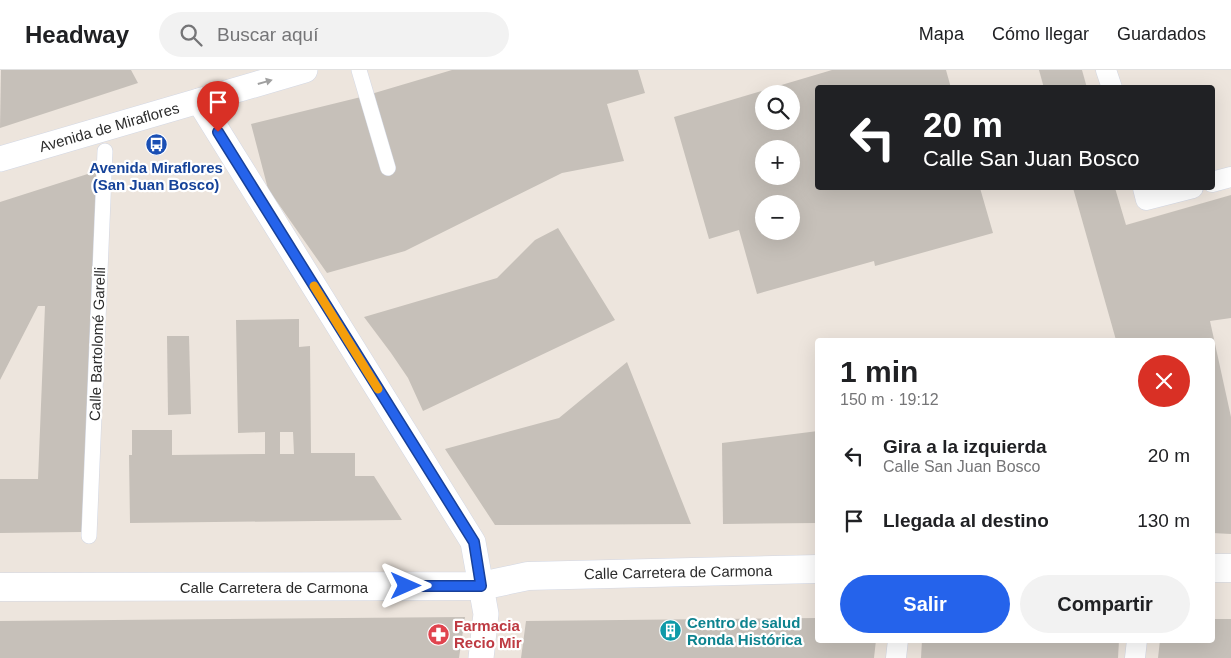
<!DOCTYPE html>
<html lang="es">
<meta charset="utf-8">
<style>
body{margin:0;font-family:Arial,sans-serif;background:#f2f2f2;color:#202124;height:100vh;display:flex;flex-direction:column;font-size:19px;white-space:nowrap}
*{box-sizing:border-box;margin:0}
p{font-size:16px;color:#757577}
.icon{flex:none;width:28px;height:28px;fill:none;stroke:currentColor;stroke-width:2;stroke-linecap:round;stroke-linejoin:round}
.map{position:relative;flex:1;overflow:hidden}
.details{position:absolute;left:815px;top:268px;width:400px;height:305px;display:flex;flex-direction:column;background:#fff;border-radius:5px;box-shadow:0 5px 20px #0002}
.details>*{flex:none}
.banner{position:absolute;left:815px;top:15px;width:400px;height:105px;border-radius:5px;box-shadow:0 5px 20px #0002;background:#202124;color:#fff;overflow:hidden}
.tools{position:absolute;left:755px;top:15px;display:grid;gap:10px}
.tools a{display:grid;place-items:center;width:45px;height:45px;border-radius:50%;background:#fff;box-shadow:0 5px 20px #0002;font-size:25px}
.pin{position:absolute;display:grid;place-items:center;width:42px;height:42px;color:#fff;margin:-51px -21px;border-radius:50% 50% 50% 0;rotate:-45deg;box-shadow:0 0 5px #0007}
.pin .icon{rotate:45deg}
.me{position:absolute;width:55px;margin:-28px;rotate:90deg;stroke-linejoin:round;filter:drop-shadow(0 0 4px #0008)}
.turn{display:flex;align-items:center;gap:18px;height:105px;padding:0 25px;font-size:22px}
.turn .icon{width:65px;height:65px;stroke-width:2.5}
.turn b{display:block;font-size:35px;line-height:42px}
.round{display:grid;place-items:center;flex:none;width:52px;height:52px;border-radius:26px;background:#f2f2f2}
.headline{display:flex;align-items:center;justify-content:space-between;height:85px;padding:0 25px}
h1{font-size:30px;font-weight:700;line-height:38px}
.primary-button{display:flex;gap:10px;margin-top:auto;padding:10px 25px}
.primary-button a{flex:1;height:58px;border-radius:30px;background:#2563eb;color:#fff;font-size:20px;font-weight:700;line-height:58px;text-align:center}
.primary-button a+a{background:#f2f2f2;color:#202124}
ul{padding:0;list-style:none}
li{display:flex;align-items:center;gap:15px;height:65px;padding:0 25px}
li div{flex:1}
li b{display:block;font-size:19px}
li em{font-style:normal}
header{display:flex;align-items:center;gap:30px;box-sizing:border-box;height:70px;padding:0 25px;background:#fff;border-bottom:1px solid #e0e0e0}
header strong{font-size:24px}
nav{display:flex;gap:28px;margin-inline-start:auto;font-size:18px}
.search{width:350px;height:45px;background:#f2f2f2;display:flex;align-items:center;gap:12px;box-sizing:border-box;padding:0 18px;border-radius:28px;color:#757577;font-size:19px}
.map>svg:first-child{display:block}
.building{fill:#c6c0b9;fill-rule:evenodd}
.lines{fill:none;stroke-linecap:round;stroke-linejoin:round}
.pedestrian-casing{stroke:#d2d7e4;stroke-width:16}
.minor-casing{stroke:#d2d7e4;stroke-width:21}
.tertiary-casing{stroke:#d2d7e4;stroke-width:26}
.secondary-casing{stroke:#d2d7e4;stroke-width:29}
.pedestrian{stroke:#fff;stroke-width:15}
.minor{stroke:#fff;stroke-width:20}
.tertiary{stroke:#fff;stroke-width:25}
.secondary{stroke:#fff;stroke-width:28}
.oneway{fill:#a0a0a0}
.route-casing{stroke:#184099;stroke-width:12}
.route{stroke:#2563eb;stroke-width:9}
.slow{stroke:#f59e0b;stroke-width:9}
.labels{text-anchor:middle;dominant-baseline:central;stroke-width:4.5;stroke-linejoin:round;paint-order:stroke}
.street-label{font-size:15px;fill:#2b2b2b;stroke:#fff}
.transit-label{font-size:15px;font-weight:bold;fill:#164399;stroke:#fff}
.culture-label{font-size:15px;font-weight:bold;fill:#0d838f;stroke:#fff;text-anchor:start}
.health-label{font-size:15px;font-weight:bold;fill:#be3a42;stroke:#fff;text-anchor:start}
</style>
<header>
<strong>Headway</strong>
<div class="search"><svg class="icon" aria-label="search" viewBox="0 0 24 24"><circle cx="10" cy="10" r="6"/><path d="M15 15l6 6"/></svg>Buscar aquí</div>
<nav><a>Mapa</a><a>Cómo llegar</a><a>Guardados</a></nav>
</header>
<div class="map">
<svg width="1231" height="588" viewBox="0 0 1231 588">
<rect width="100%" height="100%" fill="#ede5dd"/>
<g class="building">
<polygon points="1,0 131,0 138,13 0,58"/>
<polygon points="452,0 638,0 645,23 607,34 624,91 562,103 405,181 327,203 268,119 251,54 361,27"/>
<path d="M832,0h114l5,18h-133v100h162l13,45 -118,33 -1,-5 -117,33 -18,-64 -30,9 -35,-122zM764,24h27v27h-27zM764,79h27v27h-27zM764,134h27v27h-27z"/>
<polygon points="1039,0 1082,0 1087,18 1044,18"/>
<polygon points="97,101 82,462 0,463 0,409 38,409 45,236 38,236 0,310 0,132"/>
<polygon points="1073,118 1115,118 1126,155 1231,125 1231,248 1210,251 1231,347 1231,464 1212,463 1212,270 1116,270"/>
<polygon points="558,158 615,250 423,341 408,308 391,283 364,247 497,208 535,170"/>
<path d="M299,249v28l11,-1 1,107h44v23h19l28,44 -272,3 -1,-68h3v-25h40v25l93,-1v-22l-27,1 -2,-113zM280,362h13l1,22h-14z"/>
<polygon points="167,266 189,266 191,344 168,345"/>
<polygon points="627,292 691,454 495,455 445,379 559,348"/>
<polygon points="818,361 818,453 723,454 722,373"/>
<polygon points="465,547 459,588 0,588 0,551"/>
<polygon points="818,548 818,570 876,570 874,588 521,588 526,551"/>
<polygon points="1212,549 1231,549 1231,588 1158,588 1160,570 1212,570"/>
<polygon points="922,570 1119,570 1118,588 921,588"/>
</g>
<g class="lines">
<defs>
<g id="pedestrian">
<polyline points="359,0 388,98"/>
<polyline points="89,466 105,81"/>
</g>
<g id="minor">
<polyline points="1106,0 1112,18"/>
<polyline points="1212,112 1231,107"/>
<polyline points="1143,118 1146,130 1193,118"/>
<polyline points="896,588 898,570"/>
<polyline points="1135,588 1137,570"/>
</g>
<g id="tertiary">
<polyline points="199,31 473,472 486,544 481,588"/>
<polyline points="0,89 305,0"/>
</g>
<g id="secondary">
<polyline points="1212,498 1231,498"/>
<polyline points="0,517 481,516 528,506 818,499"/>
</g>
</defs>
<use href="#pedestrian" class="pedestrian-casing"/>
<use href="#minor" class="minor-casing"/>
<use href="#tertiary" class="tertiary-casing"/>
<use href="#secondary" class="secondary-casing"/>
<use href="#pedestrian" class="pedestrian"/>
<use href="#minor" class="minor"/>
<use href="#tertiary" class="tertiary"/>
<use href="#secondary" class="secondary"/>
</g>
<defs><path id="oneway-solid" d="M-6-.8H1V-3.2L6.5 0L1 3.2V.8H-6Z" transform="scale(1.25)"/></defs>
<use class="oneway" href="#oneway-solid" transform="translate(265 12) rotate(-16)"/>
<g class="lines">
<defs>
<polyline id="route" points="218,62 474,472 481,516 406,516"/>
</defs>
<use href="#route" class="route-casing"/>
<use href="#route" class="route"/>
<polyline class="slow" points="314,216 378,319"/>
</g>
<defs>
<symbol id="bus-disc" viewBox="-11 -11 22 22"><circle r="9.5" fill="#1a4fb4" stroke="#fff"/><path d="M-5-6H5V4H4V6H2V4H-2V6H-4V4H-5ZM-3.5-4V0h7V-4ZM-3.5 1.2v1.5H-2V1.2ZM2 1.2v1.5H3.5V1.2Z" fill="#fff"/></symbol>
<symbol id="building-disc" viewBox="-11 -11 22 22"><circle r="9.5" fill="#0f9aa8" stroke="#fff"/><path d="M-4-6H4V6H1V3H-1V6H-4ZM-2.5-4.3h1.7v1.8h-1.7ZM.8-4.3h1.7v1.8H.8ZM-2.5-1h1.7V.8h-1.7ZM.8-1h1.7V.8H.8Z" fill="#fff"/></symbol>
<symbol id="pharmacy-disc" viewBox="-11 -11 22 22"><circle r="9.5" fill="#e0444e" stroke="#fff"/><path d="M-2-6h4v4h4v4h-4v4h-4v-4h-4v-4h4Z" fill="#fff"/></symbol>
</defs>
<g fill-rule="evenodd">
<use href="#bus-disc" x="144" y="62" width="25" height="25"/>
<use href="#building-disc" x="658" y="548" width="25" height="25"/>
<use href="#pharmacy-disc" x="426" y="552" width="25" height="25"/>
</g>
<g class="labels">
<g class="street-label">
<text transform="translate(109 57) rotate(-16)">Avenida de Miraflores</text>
<text transform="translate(97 274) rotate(-88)">Calle Bartolomé Garelli</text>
<text transform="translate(678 502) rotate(-1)">Calle Carretera de Carmona</text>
<text x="274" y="517">Calle Carretera de Carmona</text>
</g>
<g class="transit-label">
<text x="156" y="97">Avenida Miraflores<tspan x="156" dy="17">(San Juan Bosco)</tspan></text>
</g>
<g class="culture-label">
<text x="687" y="552">Centro de salud<tspan x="687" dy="17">Ronda Histórica</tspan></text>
</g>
<g class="health-label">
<text x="454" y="555">Farmacia<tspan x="454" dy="17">Recio Mir</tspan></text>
</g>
</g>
</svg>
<div class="tools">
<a><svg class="icon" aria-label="search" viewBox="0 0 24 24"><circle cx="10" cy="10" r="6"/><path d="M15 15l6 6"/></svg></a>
<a>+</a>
<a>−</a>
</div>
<div class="pin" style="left:218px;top:62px;background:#d93025"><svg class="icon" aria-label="arrive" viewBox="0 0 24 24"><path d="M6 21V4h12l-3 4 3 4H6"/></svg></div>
<svg class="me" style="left:406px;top:516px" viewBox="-20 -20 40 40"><path d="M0-17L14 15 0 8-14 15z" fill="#2563eb" stroke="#fff" stroke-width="4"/></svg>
<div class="banner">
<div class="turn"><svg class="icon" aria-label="left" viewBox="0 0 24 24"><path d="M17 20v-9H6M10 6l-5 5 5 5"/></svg><div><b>20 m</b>Calle San Juan Bosco</div></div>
</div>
<section class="details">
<div class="headline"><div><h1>1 min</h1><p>150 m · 19:12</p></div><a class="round" style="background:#d93025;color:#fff"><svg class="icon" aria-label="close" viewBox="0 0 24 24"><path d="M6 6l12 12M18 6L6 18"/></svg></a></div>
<ul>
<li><svg class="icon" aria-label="left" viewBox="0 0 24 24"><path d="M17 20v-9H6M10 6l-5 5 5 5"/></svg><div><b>Gira a la izquierda</b><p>Calle San Juan Bosco</p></div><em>20 m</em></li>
<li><svg class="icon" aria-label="arrive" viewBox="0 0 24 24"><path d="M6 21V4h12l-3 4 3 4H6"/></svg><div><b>Llegada al destino</b></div><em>130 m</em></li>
</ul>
<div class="primary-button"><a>Salir</a><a>Compartir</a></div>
</section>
</div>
